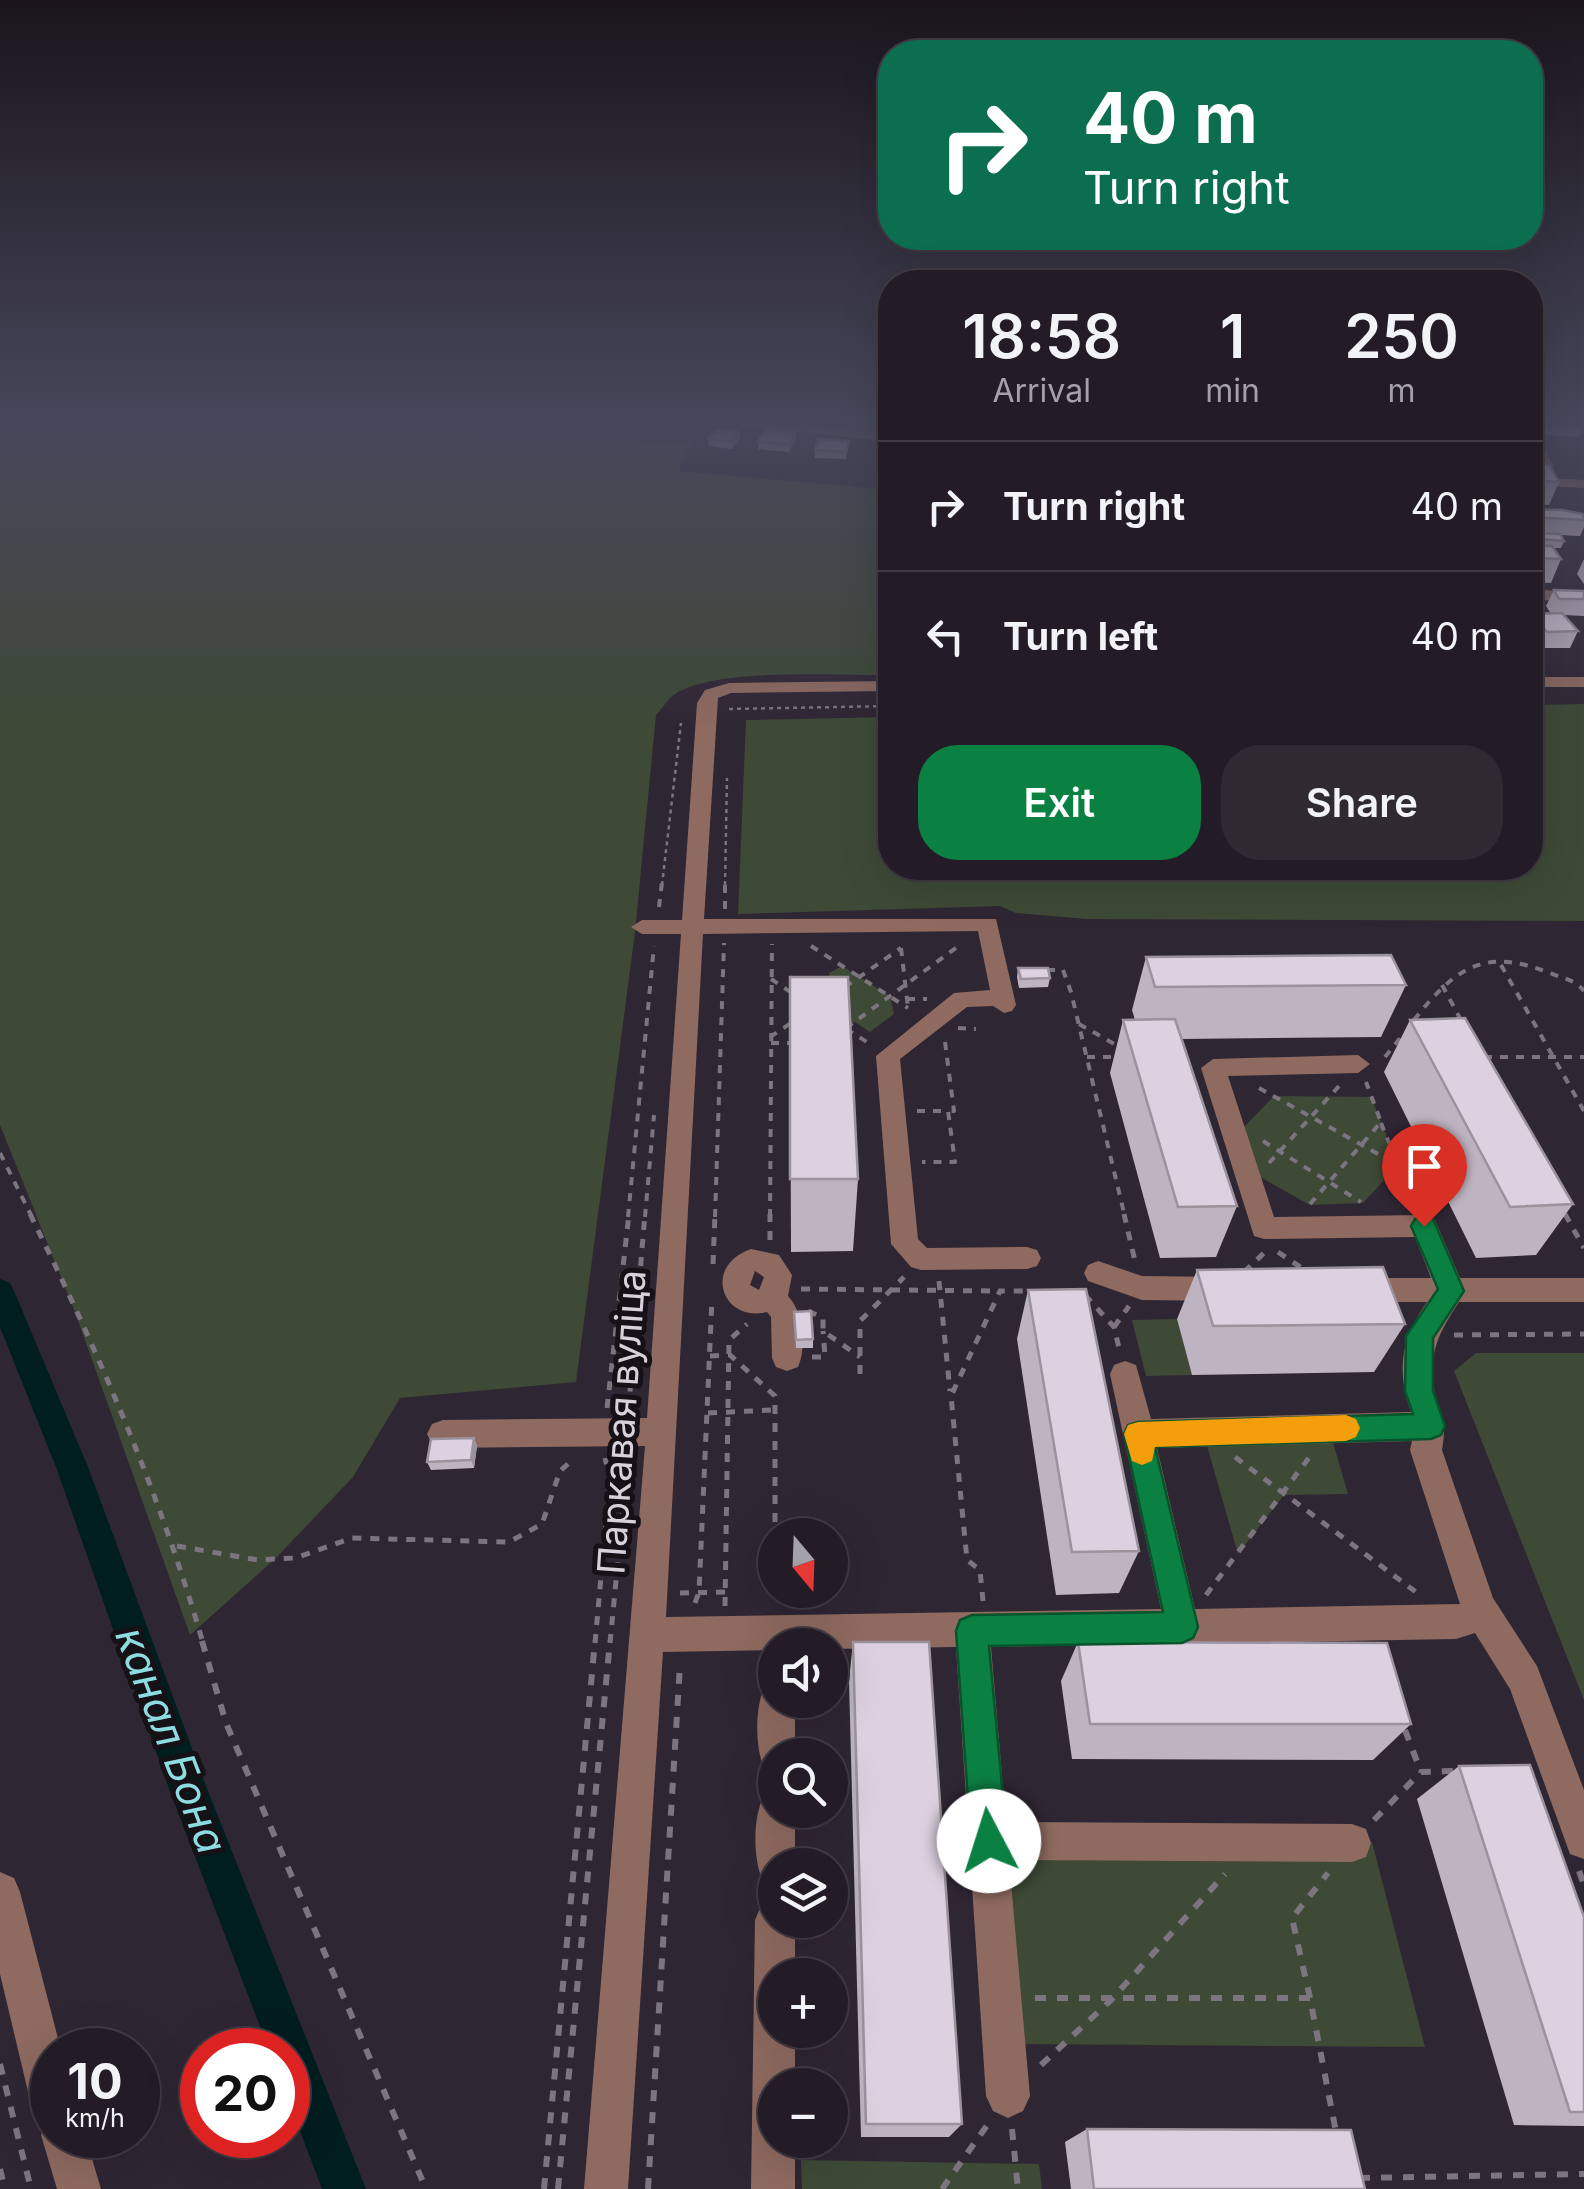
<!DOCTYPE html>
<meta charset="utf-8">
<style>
body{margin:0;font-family:Inter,sans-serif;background:#2f2932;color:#f1f3f6;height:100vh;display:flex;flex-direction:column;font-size:38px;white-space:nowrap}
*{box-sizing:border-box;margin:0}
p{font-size:32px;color:#a3a1a7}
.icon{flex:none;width:55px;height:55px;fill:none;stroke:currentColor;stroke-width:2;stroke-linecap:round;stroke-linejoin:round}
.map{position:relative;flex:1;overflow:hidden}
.drawer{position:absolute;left:878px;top:270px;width:665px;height:610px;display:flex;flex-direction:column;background:#231c26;border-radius:40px;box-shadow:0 10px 40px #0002,0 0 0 2px #403a43}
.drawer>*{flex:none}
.guide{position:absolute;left:878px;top:40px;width:665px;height:210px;border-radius:40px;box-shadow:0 10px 40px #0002,0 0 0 2px #403a43;background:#0b6e4f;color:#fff;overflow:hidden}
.needle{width:65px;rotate:161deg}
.buttons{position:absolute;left:758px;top:1518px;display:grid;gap:20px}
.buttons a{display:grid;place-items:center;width:90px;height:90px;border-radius:50%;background:#231c26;box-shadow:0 10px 40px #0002,0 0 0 2px #403a43;font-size:50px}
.speed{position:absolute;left:30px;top:2028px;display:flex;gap:20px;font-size:50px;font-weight:700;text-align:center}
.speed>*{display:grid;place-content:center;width:130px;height:130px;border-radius:50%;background:#231c26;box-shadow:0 10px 40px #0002,0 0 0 2px #403a43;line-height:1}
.speed small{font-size:25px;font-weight:400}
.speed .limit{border:15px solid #d22;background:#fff;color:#111}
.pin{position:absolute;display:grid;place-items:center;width:85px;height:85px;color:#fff;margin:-102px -42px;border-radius:50% 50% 50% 0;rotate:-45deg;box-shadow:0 0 10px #0007}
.pin .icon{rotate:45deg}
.me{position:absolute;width:110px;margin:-55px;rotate:355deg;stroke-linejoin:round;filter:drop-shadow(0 0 8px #0008)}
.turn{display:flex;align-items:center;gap:35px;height:210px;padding:0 40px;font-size:45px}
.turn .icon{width:130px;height:130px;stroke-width:2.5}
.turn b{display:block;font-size:70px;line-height:85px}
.eta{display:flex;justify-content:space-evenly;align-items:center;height:170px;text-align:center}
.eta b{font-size:60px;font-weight:600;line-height:70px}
.action{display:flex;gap:20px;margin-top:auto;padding:20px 40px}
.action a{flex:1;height:115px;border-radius:40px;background:#0b8043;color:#fff;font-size:40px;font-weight:600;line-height:115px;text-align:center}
.action a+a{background:#2f2932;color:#f1f3f6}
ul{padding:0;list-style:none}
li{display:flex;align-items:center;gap:30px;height:130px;padding:0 40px;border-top:2px solid #403a43}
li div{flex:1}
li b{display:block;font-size:38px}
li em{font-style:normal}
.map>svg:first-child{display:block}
.green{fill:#3e4936}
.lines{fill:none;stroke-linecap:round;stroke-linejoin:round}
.canal{fill:#001d1f;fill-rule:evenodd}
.path-far3{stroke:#7c747f;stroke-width:2.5;stroke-dasharray:4 4;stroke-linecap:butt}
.path-far2{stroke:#7c747f;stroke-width:4;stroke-dasharray:8 8;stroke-linecap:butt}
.path-far1{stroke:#7c747f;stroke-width:5;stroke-dasharray:9 9;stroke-linecap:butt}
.path{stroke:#7c747f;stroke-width:6;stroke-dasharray:11 11;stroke-linecap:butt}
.minor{fill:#8e6a60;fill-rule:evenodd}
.wall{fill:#beb3c1}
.shaded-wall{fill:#9b929d}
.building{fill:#ddd0e0;stroke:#9b929d;stroke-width:2.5}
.route{fill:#0b8043;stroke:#07532c;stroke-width:2.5}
.slow{fill:#f59e0b}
.labels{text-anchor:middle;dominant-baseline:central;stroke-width:10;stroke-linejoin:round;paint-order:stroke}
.near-street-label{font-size:38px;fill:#d8d1da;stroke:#151117}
.near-water-label{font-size:42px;font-style:italic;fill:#8cdce1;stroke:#151117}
</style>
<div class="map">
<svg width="1584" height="2189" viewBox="0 0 1584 2189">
<rect width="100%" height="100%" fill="#2f2633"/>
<g class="green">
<path d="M0,422h260l96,11 336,10 -14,28 212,19v185c-50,1 -182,-9 -219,22 -5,5 -10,13 -15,18l-21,217 -59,450 -176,16 -47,79 -78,82 -85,76 -115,-323 -75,-187z"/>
<polygon points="1584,704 1584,921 1086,919 1016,913 1000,906 738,914 746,720 890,717 890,868 1530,868 1530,705"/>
<polygon points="842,966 890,996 894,1014 870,1032 855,1022 845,1028 834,1021 829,973"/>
<polygon points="1274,1096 1371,1097 1398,1165 1363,1203 1310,1205 1258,1176 1243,1128"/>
<polygon points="1177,1319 1192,1375 1146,1376 1132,1320"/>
<polygon points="1476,1353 1584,1353 1584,1700 1454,1371"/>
<polygon points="1329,1429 1348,1494 1284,1495 1238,1554 1203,1432"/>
<polygon points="989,1841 1372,1842 1425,2047 1004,2044"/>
<polygon points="801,2160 1039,2164 1042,2189 802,2189"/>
</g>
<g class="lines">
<polygon class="canal" points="0,1279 10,1283 14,1291 88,1467 206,1786 366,2189 322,2189 288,2099 288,2050 269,2050 168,1786 56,1467 0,1327"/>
<g class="path-far3">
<polyline points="729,709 890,706"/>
<polyline points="662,885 681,723"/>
<polyline points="725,885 727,778"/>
</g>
<g class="path-far2">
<polyline points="659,907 662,882"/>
<polyline points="725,909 725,882"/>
<polyline points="811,946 908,1008"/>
<polyline points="901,948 908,1008"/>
<polyline points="1501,965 1584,1111"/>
<polyline points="1047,970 1063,970 1071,992 1125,1217"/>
<polyline points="771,979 792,993"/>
<polyline points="1442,985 1461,1020"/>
<polyline points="845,987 901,948"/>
<polyline points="907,999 927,999"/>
<path d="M1414,1020c42,-53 70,-73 136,-47 14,6 24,6 34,18"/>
<polyline points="1079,1024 1118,1046"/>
<polyline points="846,1028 960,945"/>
<polyline points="958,1028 976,1029"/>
<polyline points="846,1029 872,1045"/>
<polyline points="770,1037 791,1023"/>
<polyline points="945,1042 954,1111 948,1111"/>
<polyline points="771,1043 790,1043"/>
<polyline points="1087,1057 1117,1057"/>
<polyline points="1385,1057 1405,1032"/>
<polyline points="1484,1057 1584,1057"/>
<polyline points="1259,1088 1398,1165 1414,1203"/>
<polyline points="917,1111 948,1111 955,1162 922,1162"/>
<polyline points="1381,1123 1398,1165"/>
<polyline points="1263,1141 1361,1202"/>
<polyline points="0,1153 32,1217"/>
<polyline points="1269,1163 1340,1085"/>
<polyline points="1310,1204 1381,1122 1366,1082"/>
<polyline points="628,1217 654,946"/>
<polyline points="645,1217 654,1115"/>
<polyline points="715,1217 724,943"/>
<polyline points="770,1217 772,944"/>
</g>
<g class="path-far1">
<path d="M30,1214c69,139 130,280 173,429"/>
<polyline points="1124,1214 1135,1261"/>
<polyline points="1565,1214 1584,1248"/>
<polyline points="770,1240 770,1214"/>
<polyline points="1278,1252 1303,1269"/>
<polyline points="713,1264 715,1214"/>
<polyline points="1244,1272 1266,1251"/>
<polyline points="939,1281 950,1391"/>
<polyline points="801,1289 1000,1291"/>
<polyline points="1085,1295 1114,1327 1119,1348"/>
<polyline points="808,1311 823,1318 823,1331 860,1357"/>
<polyline points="1114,1327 1129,1306"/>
<polyline points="1454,1335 1584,1334"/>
<polyline points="710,1356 730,1355 775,1396 775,1535"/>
<polyline points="812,1357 825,1357 823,1331"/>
<polyline points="860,1374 860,1321 904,1277"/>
<polyline points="621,1407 630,1392 645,1214"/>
<polyline points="607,1408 629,1214"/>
<polyline points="708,1413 773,1410"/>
<polyline points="1235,1457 1416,1592"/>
<polyline points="177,1546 258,1560 295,1558 352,1538 509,1542 542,1524 560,1471 571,1461"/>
<polyline points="776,1590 776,1605"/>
<polyline points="680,1593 725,1592"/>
<polyline points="1206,1595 1311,1455"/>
<polyline points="983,1601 980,1570 967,1560 951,1396 1000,1291 1032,1291"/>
<polyline points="695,1603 699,1592 712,1298"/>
<polyline points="725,1606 729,1340 747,1324"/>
<polyline points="595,1643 610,1478 605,1458"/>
<polyline points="610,1643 626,1478 620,1458"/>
</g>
<g class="path">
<polyline points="202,1641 226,1723 426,2189"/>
<polyline points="1405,1730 1421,1772"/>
<polyline points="1374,1820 1421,1772 1454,1771"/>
<polyline points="1579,1871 1584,1885"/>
<polyline points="1035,1998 1310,1998 1336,2132"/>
<polyline points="1310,1998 1292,1918 1328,1873"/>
<polyline points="0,2064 31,2189"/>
<polyline points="1041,2065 1111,2000 1225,1874"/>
<polyline points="1012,2129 1018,2189"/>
<polyline points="0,2169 5,2189"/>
<polyline points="1359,2178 1584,2174"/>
<polyline points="544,2189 595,1641"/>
<polyline points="558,2189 610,1641"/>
<polyline points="648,2189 680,1665"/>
<polyline points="942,2189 988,2124"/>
</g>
<g class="minor">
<polygon points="693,422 755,422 890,433 890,441"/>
<polygon points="1530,443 1541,445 1554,466 1552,469 1542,469 1530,451"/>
<polygon points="1530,477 1584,480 1584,488 1530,485"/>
<polygon points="1530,589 1584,593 1584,603 1530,599"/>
<rect x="1530" y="677" width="54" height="10"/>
<path d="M890,681v10l-159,2 -13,5 -14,221h292l20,86 -4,6 -8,2 -11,-7 -26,1 -67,52 18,180 9,9 100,-1 10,3 4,8 -4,8 -10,3 -106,1 -10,-3 -20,-23 -15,-188 78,-63 36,-3 -12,-59 -275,3 -37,683 495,-8 -51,-235 4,-9 11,-4 11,4 15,54 260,-7c-15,-43 -10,-73 16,-110h-68l-10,-4 -4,-8 4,-8 10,-4h72l-16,-41 -151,2 -10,-3 -53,-168 12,-9 145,-4 12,9 -12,9 -130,3 46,141 150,-2 10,3 26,60h124v24h-125c-20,31 -30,48 -25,87 4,28 14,28 8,61l51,148 44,68 47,124v69l-14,-5 -60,-165 -35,-56 -19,6 -465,8 15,175 346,2 14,5 5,14 -5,14 -14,5 -343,-2 21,236 -7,15 -15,7 -15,-7 -7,-15 -30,-449 -126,2v-4h-55v5l-112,2 -35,537h-44l61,-743 -202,2 -11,-4 -5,-10 5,-10 11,-4 204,-2 34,-484h-39l-11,-7 11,-7h40l15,-217 8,-13 24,-7zM1412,1441l-2,9 50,154 -265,5 -38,-161z"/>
<path d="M751,1249l28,6 13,20 -4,21c15,15 19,51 10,71l-11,4 -11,-4 -4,-9 -1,-41 -4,-5c-45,11 -65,-46 -16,-63zM755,1271l9,6 -5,13 -9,-5z"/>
<polygon points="1098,1261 1142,1276 1224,1277 1234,1281 1238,1289 1234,1297 1224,1301 1142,1300 1088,1281 1084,1273 1088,1265"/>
<path d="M775,1683v17h20v55h-20v18l-11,-5c-9,-22 -9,-58 0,-81z"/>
<path d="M775,1791v19h20v55h-20v19l-13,-5c-9,-23 -9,-59 1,-82z"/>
<polygon points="0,1872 14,1878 20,1892 61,2050 52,2050 52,2135 85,2135 101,2189 57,2189 41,2135 47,2120 37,2115 30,2100 0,1974"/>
<polygon points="775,1900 775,1920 795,1920 795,1975 775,1975 775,2030 795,2030 795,2085 775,2085 775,2140 795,2140 795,2189 751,2189 755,1920 761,1906"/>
</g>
</g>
<g class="wall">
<polygon points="1530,422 1584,422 1584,426 1579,437 1530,434"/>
<polygon points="739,431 740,438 732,449 709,446 708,439"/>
<polygon points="1530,437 1541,452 1536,464 1559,482 1549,505 1530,504"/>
<polygon points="796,439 789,452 758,449 758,442"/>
<polygon points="890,440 890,458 881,458 881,450"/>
<polygon points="849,441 846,459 815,458 815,450"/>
<polygon points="1530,509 1584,516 1584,527 1580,536 1561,535 1564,541 1561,548 1553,548 1561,559 1551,583 1530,582 1530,540 1534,546 1537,546 1534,541 1537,534 1530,533"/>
<polygon points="1584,559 1584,584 1577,574"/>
<polygon points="1554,590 1584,591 1584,616 1564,615 1578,631 1570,648 1539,648 1530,638 1530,616 1531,614 1551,614 1546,606"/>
<polygon points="1146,957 1406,985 1381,1037 1181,1039 1237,1206 1216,1257 1160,1258 1110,1073 1123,1020 1135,1020 1132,1010"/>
<polygon points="1018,968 1050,978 1048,987 1019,988 1017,977"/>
<polygon points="790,977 858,1179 853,1251 791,1252"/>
<polygon points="1410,1020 1573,1204 1536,1255 1476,1258 1384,1072"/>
<polygon points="1197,1270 1405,1324 1374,1372 1192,1375 1177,1319"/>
<polygon points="1028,1290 1139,1551 1119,1593 1056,1595 1017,1339"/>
<polygon points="794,1312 813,1339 813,1348 796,1348"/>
<polygon points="474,1438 477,1446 474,1468 431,1470 427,1462"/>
<polygon points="853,1642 962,2124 949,2137 861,2137 849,1681"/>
<polygon points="1078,1642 1411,1724 1373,1760 1072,1759 1061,1681"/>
<polygon points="1459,1766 1584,1917 1584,2126 1514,2125 1417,1799"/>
<polygon points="1087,2129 1365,2189 1071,2189 1065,2142"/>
</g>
<g class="shaded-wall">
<polygon points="739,431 740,438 732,449 731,441"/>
<polygon points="796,432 796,439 789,452 789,444"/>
<polygon points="474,1438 477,1446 474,1468 471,1460"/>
</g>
<g class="building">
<polygon points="717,429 739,431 731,441 708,439"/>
<polygon points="765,429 796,432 789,444 758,442"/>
<polygon points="1530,437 1532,437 1541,452 1530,452"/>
<polygon points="818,439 849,441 846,452 815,450"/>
<polygon points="885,440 890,440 890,451 881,450"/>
<polygon points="1530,463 1549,465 1559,482 1530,480"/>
<polygon points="1530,509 1562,510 1583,514 1584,520 1530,517"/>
<polygon points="1537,533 1560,534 1564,541 1541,539"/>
<polygon points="1530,540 1534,546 1552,546 1561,559 1533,558 1530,553"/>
<polygon points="1554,590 1584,591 1584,599 1559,599"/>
<polygon points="1562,613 1578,631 1547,632 1531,614"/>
<polygon points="1391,955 1406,985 1155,987 1146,957"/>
<polygon points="1018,968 1048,968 1050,978 1021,979"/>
<polygon points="790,977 848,977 858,1179 790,1179"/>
<polygon points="1465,1018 1573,1204 1510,1207 1410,1020"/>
<polygon points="1175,1019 1237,1206 1178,1207 1123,1020"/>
<polygon points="1383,1267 1405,1324 1213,1326 1197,1270"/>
<polygon points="1086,1289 1139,1551 1072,1552 1028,1290"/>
<polygon points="811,1311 813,1339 796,1340 794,1312"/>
<polygon points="474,1438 471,1460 427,1462 431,1439"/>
<polygon points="853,1642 929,1642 962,2124 866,2124"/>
<polygon points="1078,1642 1387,1643 1411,1724 1090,1724"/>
<polygon points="1530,1765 1584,1917 1584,2112 1570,2112 1459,1766"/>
<polygon points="1087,2129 1351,2130 1365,2189 1094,2189"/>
</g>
<linearGradient id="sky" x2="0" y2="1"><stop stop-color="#1a151c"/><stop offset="0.58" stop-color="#47475b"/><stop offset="1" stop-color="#47475b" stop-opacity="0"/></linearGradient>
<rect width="1584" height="729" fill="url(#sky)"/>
<polygon class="route" points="1424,1216 1433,1219 1464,1291 1433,1338 1433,1391 1445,1426 1441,1435 1431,1439 1155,1447 1198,1627 1193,1638 1182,1643 989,1646 1007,1841 1001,1854 989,1859 977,1854 971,1841 956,1631 960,1620 972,1615 1163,1612 1124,1434 1128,1425 1138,1422 1413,1414 1405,1391 1406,1336 1438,1289 1411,1226 1415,1219"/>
<polygon class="slow" points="1346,1415 1356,1419 1360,1428 1356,1437 1346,1441 1155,1447 1152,1461 1142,1465 1132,1461 1124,1434 1128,1425 1138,1422"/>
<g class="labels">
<g class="near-street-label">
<text transform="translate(621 1422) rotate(-86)">Паркавая вуліца</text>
</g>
<g class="near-water-label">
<text transform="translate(172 1740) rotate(69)">канал Бона</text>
</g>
</g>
</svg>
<div class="buttons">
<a><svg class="needle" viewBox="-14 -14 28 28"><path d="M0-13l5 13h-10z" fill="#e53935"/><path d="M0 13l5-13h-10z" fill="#a3a1a7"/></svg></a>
<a><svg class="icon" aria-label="sound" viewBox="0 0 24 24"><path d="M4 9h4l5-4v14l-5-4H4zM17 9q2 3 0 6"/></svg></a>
<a><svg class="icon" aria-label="search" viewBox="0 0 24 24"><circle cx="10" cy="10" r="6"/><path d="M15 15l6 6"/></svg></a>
<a><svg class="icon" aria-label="layers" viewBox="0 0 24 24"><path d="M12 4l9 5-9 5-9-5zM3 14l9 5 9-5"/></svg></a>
<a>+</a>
<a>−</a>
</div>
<div class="speed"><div>10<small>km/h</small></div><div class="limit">20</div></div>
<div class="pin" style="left:1424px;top:1226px;background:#d93025"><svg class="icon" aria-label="arrive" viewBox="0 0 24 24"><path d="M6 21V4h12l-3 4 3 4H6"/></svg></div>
<svg class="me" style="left:989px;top:1841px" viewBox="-20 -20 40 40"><circle r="19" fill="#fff"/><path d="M0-13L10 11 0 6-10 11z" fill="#0b8043"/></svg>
<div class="guide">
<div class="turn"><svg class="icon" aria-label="right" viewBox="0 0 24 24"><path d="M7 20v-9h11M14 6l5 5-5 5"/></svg><div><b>40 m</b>Turn right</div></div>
</div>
<section class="drawer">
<div class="eta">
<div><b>18:58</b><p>Arrival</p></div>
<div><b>1</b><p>min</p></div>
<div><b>250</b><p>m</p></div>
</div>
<ul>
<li><svg class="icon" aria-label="right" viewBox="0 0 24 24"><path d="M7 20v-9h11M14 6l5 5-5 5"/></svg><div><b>Turn right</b></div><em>40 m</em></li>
<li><svg class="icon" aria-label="left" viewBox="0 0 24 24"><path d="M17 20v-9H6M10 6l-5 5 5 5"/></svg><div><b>Turn left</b></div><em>40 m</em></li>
</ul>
<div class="action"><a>Exit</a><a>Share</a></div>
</section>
</div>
